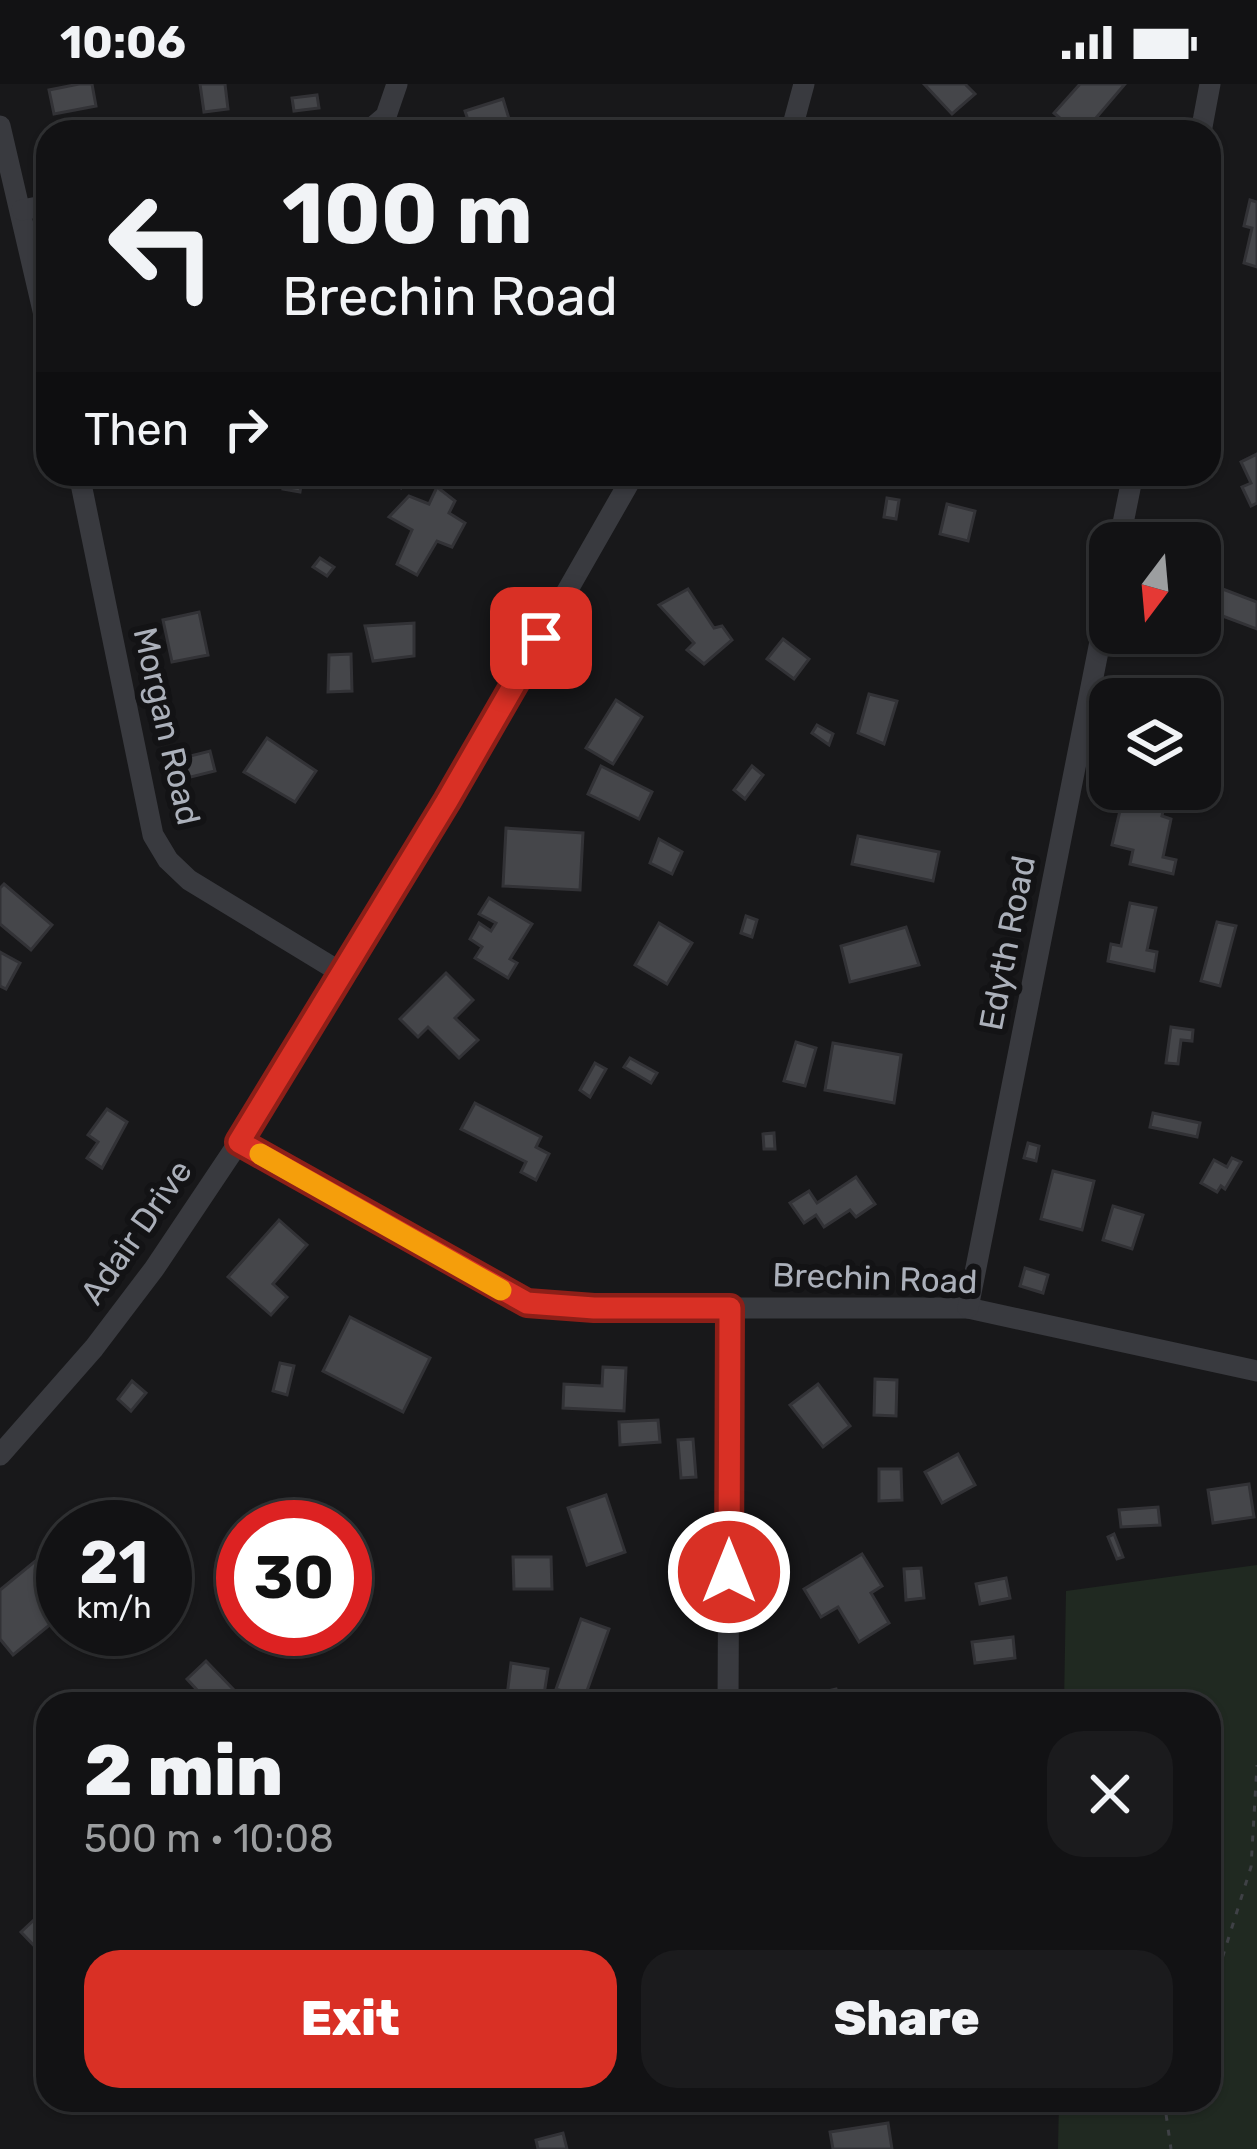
<!DOCTYPE html>
<meta charset="utf-8">
<style>
body{margin:0;font-family:Rubik,sans-serif;background:#1b1b1d;color:#f1f3f6;height:100vh;display:flex;flex-direction:column;font-size:45px;white-space:nowrap}
*{box-sizing:border-box;margin:0}
p{font-size:39px;color:#9c9ea0}
.icon{flex:none;width:66px;height:66px;fill:none;stroke:currentColor;stroke-width:2;stroke-linecap:round;stroke-linejoin:round}
.map{position:relative;flex:1;overflow:hidden}
.panel{position:absolute;left:36px;top:1608px;width:1185px;height:420px;display:flex;flex-direction:column;background:#121214;border-radius:36px;box-shadow:0 3px 9px #0004,0 0 0 3px #313234}
.panel>*{flex:none}
.banner{position:absolute;left:36px;top:36px;width:1185px;height:366px;border-radius:36px;box-shadow:0 3px 9px #0004,0 0 0 3px #313234;background:#121214;color:#f1f3f6;overflow:hidden}
.needle{width:78px;rotate:196deg}
.fabs{position:absolute;left:1089px;top:438px;display:grid;gap:24px}
.fabs a{display:grid;place-items:center;width:132px;height:132px;border-radius:24px;background:#121214;box-shadow:0 3px 9px #0004,0 0 0 3px #313234;font-size:60px}
.speed{position:absolute;left:36px;top:1416px;display:flex;gap:24px;font-size:60px;font-weight:700;text-align:center}
.speed>*{display:grid;place-content:center;width:156px;height:156px;border-radius:50%;background:#121214;box-shadow:0 3px 9px #0004,0 0 0 3px #313234;line-height:1}
.speed small{font-size:30px;font-weight:400}
.speed .limit{border:18px solid #d22;background:#fff;color:#111}
.pin{position:absolute;display:grid;place-items:center;width:102px;height:102px;color:#fff;margin:-51px;border-radius:24px;box-shadow:0 6px 18px #0006}
.me{position:absolute;width:132px;margin:-66px;rotate:0deg;stroke-linejoin:round;filter:drop-shadow(0 0 9px #0008)}
.turn{display:flex;align-items:center;gap:42px;height:252px;padding:0 48px;font-size:54px}
.turn .icon{width:156px;height:156px;stroke-width:2.5}
.turn b{display:block;font-size:84px;line-height:102px}
.then{display:flex;align-items:center;height:114px;padding:0 48px;background:#0003;gap:24px;font-size:45px}
.round{display:grid;place-items:center;flex:none;width:126px;height:126px;border-radius:36px;background:#1b1b1d}
.headline{display:flex;align-items:center;justify-content:space-between;height:204px;padding:0 48px}
h1{font-size:72px;font-weight:800;line-height:90px}
.action{display:flex;gap:24px;margin-top:auto;padding:24px 48px}
.action a{flex:1;height:138px;border-radius:36px;background:#d93025;color:#fff;font-size:48px;font-weight:800;line-height:138px;text-align:center}
.action a+a{background:#1b1b1d;color:#f1f3f6}
.status{display:flex;justify-content:space-between;align-items:center;height:84px;padding:0 60px;background:#121214;direction:ltr}
.status svg{height:33px;fill:currentColor}
.map>svg:first-child{display:block}
.green{fill:#202921}
.building{fill:#45464a;stroke:#323236;stroke-width:3}
.lines{fill:none;stroke-linecap:round;stroke-linejoin:round}
.path{stroke:#3f4146;stroke-width:3;stroke-dasharray:6 9;stroke-linecap:butt}
.minor{stroke:#393a3f;stroke-width:21}
.route-casing{stroke:#8d1f18;stroke-width:30}
.route{stroke:#d93025;stroke-width:21}
.slow{stroke:#f59e0b;stroke-width:21}
.labels{text-anchor:middle;dominant-baseline:central;stroke-width:12;stroke-linejoin:round;paint-order:stroke}
.street-label{font-size:33px;fill:#abb0ba;stroke:#131315}
</style>
<div class="status"><b>10:06</b><svg viewBox="0 0 49 12"><path d="M0 12V9h3v3zM5 12V6h3v6zM10 12V3h3v9zM15 12V0h3v12zM26 1h20v11H26zM47 4h2v5h-2z"/></svg></div>
<div class="map">
<svg width="1257" height="2065" viewBox="0 0 1257 2065">
<rect width="100%" height="100%" fill="#18181a"/>
<polygon class="green" points="1257,1481 1257,2065 1058,2065 1059,2016 1209,2016 1209,1620 1064,1620 1066,1507"/>
<g class="building">
<polygon points="79,0 92,0 96,22 54,30 49,6"/>
<polygon points="200,0 225,0 228,25 204,28"/>
<polygon points="924,0 965,0 975,10 952,30"/>
<polygon points="1080,0 1125,0 1084,48 1076,48 1054,29"/>
<polygon points="317,11 319,24 294,27 292,14"/>
<polygon points="503,15 513,48 472,48 465,27"/>
<polygon points="1250,116 1257,118 1257,183 1244,179 1252,144 1244,142"/>
<polygon points="1257,370 1257,419 1251,422 1242,403 1251,399 1241,378"/>
<polygon points="271,390 303,390 300,408 283,405 285,394"/>
<polygon points="395,390 410,390 401,404 390,397"/>
<polygon points="437,403 455,417 449,429 465,439 452,463 437,457 417,491 397,480 412,446 389,433 409,412 429,420"/>
<polygon points="887,414 899,416 896,435 884,433"/>
<polygon points="947,420 975,427 968,457 940,450"/>
<polygon points="320,474 334,483 327,492 313,483"/>
<polygon points="1220,504 1257,518 1257,545 1212,528"/>
<polygon points="688,505 714,544 722,542 732,556 704,580 687,566 694,559 659,521"/>
<polygon points="199,528 208,571 172,578 163,536"/>
<polygon points="414,539 414,572 373,577 365,542"/>
<polygon points="783,555 809,575 794,595 767,575"/>
<polygon points="351,570 352,607 328,608 329,571"/>
<polygon points="869,610 897,617 884,660 858,649"/>
<polygon points="616,616 642,633 613,680 586,664"/>
<polygon points="817,641 833,650 829,661 812,649"/>
<polygon points="267,654 316,687 295,718 244,688"/>
<polygon points="210,667 215,687 187,694 182,674"/>
<polygon points="601,682 652,708 639,735 588,710"/>
<polygon points="752,682 763,691 745,715 734,706"/>
<polygon points="1125,705 1167,708 1162,732 1171,735 1163,773 1176,776 1173,790 1130,780 1133,766 1112,761"/>
<polygon points="506,744 583,749 580,806 503,802"/>
<polygon points="858,752 939,768 933,797 852,780"/>
<polygon points="659,755 682,768 672,790 650,779"/>
<polygon points="4,800 52,841 31,866 0,840 0,804"/>
<polygon points="489,814 532,840 510,875 517,879 508,894 475,874 482,863 470,855 479,839 491,847 496,839 479,830"/>
<polygon points="1130,819 1156,824 1147,866 1157,868 1154,887 1108,877 1111,860 1121,862"/>
<polygon points="746,832 757,836 752,853 741,849"/>
<polygon points="1217,838 1236,842 1220,902 1201,897"/>
<polygon points="659,839 692,859 667,900 635,881"/>
<polygon points="906,843 919,881 850,898 841,862"/>
<polygon points="0,868 20,879 6,905 0,902"/>
<polygon points="446,889 473,916 455,934 478,956 459,974 428,943 418,953 400,935"/>
<polygon points="1171,943 1193,946 1192,957 1181,956 1178,980 1166,979"/>
<polygon points="796,958 816,964 805,1002 784,997"/>
<polygon points="833,959 901,971 894,1019 825,1006"/>
<polygon points="630,974 657,989 651,999 624,983"/>
<polygon points="595,979 606,985 590,1013 580,1006"/>
<polygon points="475,1019 541,1053 536,1063 549,1070 536,1096 521,1088 526,1078 461,1045"/>
<polygon points="107,1025 127,1038 102,1084 87,1074 98,1058 88,1051"/>
<polygon points="1153,1029 1200,1039 1197,1053 1150,1043"/>
<polygon points="774,1049 775,1065 764,1065 763,1050"/>
<polygon points="1028,1059 1039,1062 1036,1077 1024,1074"/>
<polygon points="1232,1074 1241,1078 1225,1105 1221,1102 1217,1108 1201,1099 1214,1076 1227,1083"/>
<polygon points="1053,1087 1094,1097 1082,1146 1041,1135"/>
<polygon points="856,1093 875,1120 856,1133 850,1126 824,1143 816,1131 804,1139 790,1119 809,1107 817,1119"/>
<polygon points="1113,1122 1143,1131 1132,1165 1103,1156"/>
<polygon points="279,1136 307,1161 273,1200 287,1213 271,1231 228,1193"/>
<polygon points="1025,1184 1048,1191 1043,1209 1020,1202"/>
<polygon points="350,1233 430,1274 403,1328 323,1287"/>
<polygon points="280,1279 294,1282 287,1311 273,1307"/>
<polygon points="603,1283 626,1284 624,1327 563,1324 564,1300 602,1302"/>
<polygon points="875,1295 897,1296 896,1332 874,1331"/>
<polygon points="132,1297 146,1309 131,1327 118,1315"/>
<polygon points="818,1300 850,1342 823,1363 790,1321"/>
<polygon points="658,1336 660,1358 620,1361 619,1338"/>
<polygon points="693,1355 696,1393 681,1394 678,1356"/>
<polygon points="958,1370 975,1401 942,1419 925,1388"/>
<polygon points="879,1385 901,1385 902,1416 879,1417"/>
<polygon points="1249,1400 1254,1433 1213,1439 1208,1406"/>
<polygon points="606,1411 625,1468 587,1481 568,1424"/>
<polygon points="1158,1423 1160,1441 1121,1443 1119,1426"/>
<polygon points="1114,1450 1123,1473 1117,1475 1108,1453"/>
<polygon points="862,1470 882,1502 871,1509 889,1539 859,1558 838,1523 821,1533 804,1505"/>
<polygon points="513,1473 551,1473 552,1505 514,1505"/>
<polygon points="39,1474 63,1503 63,1530 13,1571 0,1555 0,1506"/>
<polygon points="921,1484 924,1514 906,1516 904,1485"/>
<polygon points="1006,1494 1010,1514 980,1520 976,1500"/>
<polygon points="581,1535 609,1545 584,1615 556,1605"/>
<polygon points="1013,1553 1015,1574 975,1579 972,1558"/>
<polygon points="206,1577 233,1605 218,1620 210,1620 187,1595"/>
<polygon points="511,1579 548,1585 543,1617 507,1612"/>
<polygon points="836,1605 840,1620 781,1620 781,1618"/>
<polygon points="48,1823 48,1867 43,1871 21,1848"/>
<polygon points="888,2039 892,2065 833,2065 830,2048"/>
<polygon points="563,2049 567,2065 538,2065 536,2056"/>
</g>
<g class="lines">
<g class="path">
<polyline points="1209,1916 1251,1783 1257,1681"/>
<polyline points="1164,2016 1171,2065"/>
</g>
<g class="minor">
<polyline points="0,42 48,248"/>
<polyline points="367,48 386,32 397,0"/>
<polyline points="791,48 804,0"/>
<polyline points="1201,48 1210,0"/>
<polyline points="22,126 48,121"/>
<polyline points="79,390 153,751 168,776 189,796 340,888"/>
<polyline points="1119,459 1133,390"/>
<polyline points="239,1058 527,1219 594,1224 968,1224 1257,1287"/>
<polyline points="968,1224 1110,507"/>
<polyline points="0,1371 94,1264 154,1185 239,1058 447,717 634,390"/>
<polyline points="728,1620 730,1224"/>
</g>
</g>
<g class="lines">
<defs>
<polyline id="route" points="541,554 447,717 239,1058 527,1219 594,1224 730,1224 729,1488"/>
</defs>
<use href="#route" class="route-casing"/>
<use href="#route" class="route"/>
<polyline class="slow" points="260,1070 501,1206"/>
</g>
<g class="labels">
<g class="street-label">
<text transform="translate(167 642) rotate(77)">Morgan Road</text>
<text transform="translate(1007 859) rotate(-79)">Edyth Road</text>
<text transform="translate(136 1148) rotate(-55)">Adair Drive</text>
<text transform="translate(875 1194) rotate(2)">Brechin Road</text>
</g>
</g>
</svg>
<div class="fabs">
<a><svg class="needle" viewBox="-14 -14 28 28"><path d="M0-13l5 13h-10z" fill="#e53935"/><path d="M0 13l5-13h-10z" fill="#9c9ea0"/></svg></a>
<a><svg class="icon" aria-label="layers" viewBox="0 0 24 24"><path d="M12 4l9 5-9 5-9-5zM3 14l9 5 9-5"/></svg></a>
</div>
<div class="speed"><div>21<small>km/h</small></div><div class="limit">30</div></div>
<div class="pin" style="left:541px;top:554px;background:#d93025"><svg class="icon" aria-label="arrive" viewBox="0 0 24 24"><path d="M6 21V4h12l-3 4 3 4H6"/></svg></div>
<svg class="me" style="left:729px;top:1488px" viewBox="-20 -20 40 40"><circle r="17" fill="#d93025" stroke="#fff" stroke-width="3"/><path d="M0-11L8 9 0 5-8 9z" fill="#fff"/></svg>
<div class="banner">
<div class="turn"><svg class="icon" aria-label="left" viewBox="0 0 24 24"><path d="M17 20v-9H6M10 6l-5 5 5 5"/></svg><div><b>100 m</b>Brechin Road</div></div>
<div class="then">Then<svg class="icon" aria-label="right" viewBox="0 0 24 24"><path d="M7 20v-9h11M14 6l5 5-5 5"/></svg></div>
</div>
<section class="panel">
<div class="headline"><div><h1>2 min</h1><p>500 m · 10:08</p></div><a class="round"><svg class="icon" aria-label="close" viewBox="0 0 24 24"><path d="M6 6l12 12M18 6L6 18"/></svg></a></div>
<div class="action"><a>Exit</a><a>Share</a></div>
</section>
</div>
